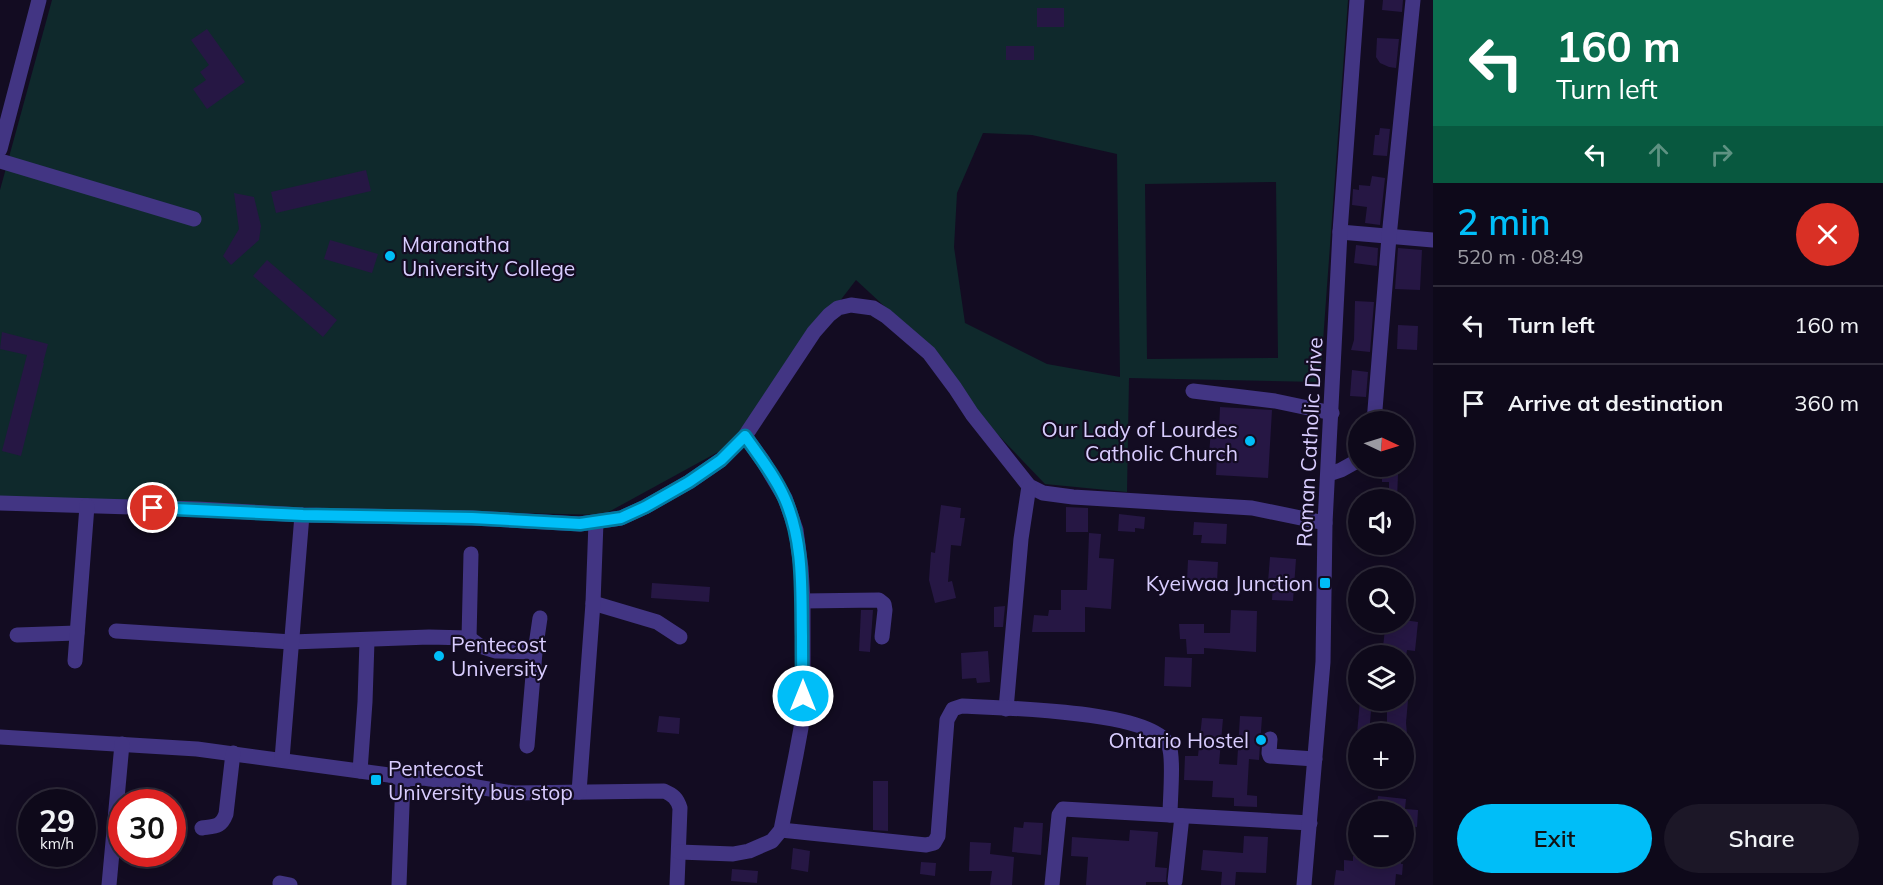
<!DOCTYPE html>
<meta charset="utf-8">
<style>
body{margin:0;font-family:Mulish,sans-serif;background:#1c1727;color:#f1f3f6;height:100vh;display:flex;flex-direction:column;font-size:22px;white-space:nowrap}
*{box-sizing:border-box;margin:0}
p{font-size:20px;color:#9b9aa2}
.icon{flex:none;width:33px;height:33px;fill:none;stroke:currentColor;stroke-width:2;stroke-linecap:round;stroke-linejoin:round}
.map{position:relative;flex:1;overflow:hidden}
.details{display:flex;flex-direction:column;background:#0e091a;width:450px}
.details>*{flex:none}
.hud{background:#0b6e4f;color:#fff;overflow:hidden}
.needle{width:39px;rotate:94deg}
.controls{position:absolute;left:1348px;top:411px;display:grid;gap:12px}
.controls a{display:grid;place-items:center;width:66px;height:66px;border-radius:50%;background:#0e091a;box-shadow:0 3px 15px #0003,0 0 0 2px #2e2a39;font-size:30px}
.speed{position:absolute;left:18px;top:789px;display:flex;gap:12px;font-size:30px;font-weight:700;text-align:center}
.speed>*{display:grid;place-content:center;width:78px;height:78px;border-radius:50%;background:#0e091a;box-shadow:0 3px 15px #0003,0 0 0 2px #2e2a39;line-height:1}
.speed small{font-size:15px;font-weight:400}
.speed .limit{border:9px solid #d22;background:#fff;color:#111}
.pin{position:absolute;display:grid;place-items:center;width:51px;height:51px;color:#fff;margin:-26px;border:3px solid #fff;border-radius:50%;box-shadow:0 2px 6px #0007}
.me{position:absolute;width:66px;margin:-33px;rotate:0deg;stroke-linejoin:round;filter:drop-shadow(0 0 4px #0008)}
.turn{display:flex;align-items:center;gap:21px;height:126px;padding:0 24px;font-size:27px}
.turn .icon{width:78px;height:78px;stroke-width:2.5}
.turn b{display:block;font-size:42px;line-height:51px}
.lanes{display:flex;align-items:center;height:57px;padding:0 24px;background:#0003;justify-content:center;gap:30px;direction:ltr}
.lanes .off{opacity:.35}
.round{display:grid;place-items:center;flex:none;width:63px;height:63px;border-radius:32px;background:#1c1727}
.headline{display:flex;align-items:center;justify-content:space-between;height:102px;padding:0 24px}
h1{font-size:36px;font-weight:600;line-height:45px;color:#00bef8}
.primary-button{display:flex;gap:12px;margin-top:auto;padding:12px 24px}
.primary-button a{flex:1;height:69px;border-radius:36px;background:#00bef8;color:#111;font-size:24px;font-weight:600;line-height:69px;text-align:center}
.primary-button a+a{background:#1c1727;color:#f1f3f6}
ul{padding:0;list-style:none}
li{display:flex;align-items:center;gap:18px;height:78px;padding:0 24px;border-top:2px solid #2e2a39}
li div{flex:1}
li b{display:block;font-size:22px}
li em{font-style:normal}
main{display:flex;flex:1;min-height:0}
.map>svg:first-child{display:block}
.green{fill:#0f292c;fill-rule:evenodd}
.building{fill:#261744}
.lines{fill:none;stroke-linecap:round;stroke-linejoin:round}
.minor{stroke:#423583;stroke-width:15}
.route-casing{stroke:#007ca1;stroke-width:15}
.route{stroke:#00bef8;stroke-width:10}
.poi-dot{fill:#00bef8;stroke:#130c22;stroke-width:2}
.labels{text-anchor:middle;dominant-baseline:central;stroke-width:4.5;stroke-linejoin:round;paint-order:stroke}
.poi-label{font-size:21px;fill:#d9cdff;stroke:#130c22;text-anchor:start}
.street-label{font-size:21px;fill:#d9cdff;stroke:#130c22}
</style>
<main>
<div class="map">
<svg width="1433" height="885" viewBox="0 0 1433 885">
<rect width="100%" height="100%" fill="#130c22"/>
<path class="green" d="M52,0h1296l-28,382 -191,-4 -2,114 -82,-8 -65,-68 -44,-62 -80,-74 -127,166 -126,69 -603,-15v-310zM983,133l49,2 85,19 3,223 -73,-13 -82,-41 -11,-76 3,-54zM1276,182l2,176 -131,1 -2,-175z"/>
<g class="building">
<polygon points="1383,0 1403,0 1402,12 1382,10"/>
<rect x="1037" y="8" width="27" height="19"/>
<polygon points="207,29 245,82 207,109 193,89 206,80 200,72 209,65 191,40"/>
<polygon points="1377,38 1399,39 1396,68 1389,67 1380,63 1376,57"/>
<rect x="1006" y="46" width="28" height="14"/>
<polygon points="1380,128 1390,129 1387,156 1373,155 1375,135 1379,135"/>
<polygon points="366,170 371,191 276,213 271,192"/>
<polygon points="1372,176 1385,178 1380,225 1365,223 1367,207 1352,205 1353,189 1359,190 1359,185 1370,186"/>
<polygon points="234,193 254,197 261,226 259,240 231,265 223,256 239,229"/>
<polygon points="330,240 378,254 372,273 324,259"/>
<polygon points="1356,245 1378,248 1377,266 1354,263"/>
<polygon points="1398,248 1422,250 1420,290 1395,289"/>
<polygon points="267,260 337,320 323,337 253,276"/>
<polygon points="1355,301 1374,302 1370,352 1351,350 1354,340"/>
<polygon points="1398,325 1418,326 1417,350 1397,349"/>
<polygon points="2,332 48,344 43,363 44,363 21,456 2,451 27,355 0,349"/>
<polygon points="1352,370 1368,372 1366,397 1350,396"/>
<polygon points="1220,407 1272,410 1268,478 1216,475 1217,456 1209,455 1211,429 1219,430"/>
<polygon points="1382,473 1398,474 1397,500 1389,500 1389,482 1382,482"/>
<polygon points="941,505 961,508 960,518 965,518 961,546 951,545 948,582 952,581 956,598 935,603 929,580 931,552 935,553"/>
<polygon points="1066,507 1088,508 1088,532 1066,532"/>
<polygon points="1119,514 1145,517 1144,529 1135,528 1135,532 1118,531"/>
<polygon points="1194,522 1227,524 1226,544 1201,543 1202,535 1193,535"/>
<polygon points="1089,533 1101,534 1099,558 1114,559 1111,609 1085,607 1085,632 1032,632 1034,615 1048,616 1049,610 1061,610 1061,590 1087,590"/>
<polygon points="1270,557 1296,559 1293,601 1272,600 1273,583 1268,582"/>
<polygon points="1188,560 1218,562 1217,582 1187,581"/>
<polygon points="652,583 710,587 709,602 651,598"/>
<polygon points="1005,606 1003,627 994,627 994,607"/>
<polygon points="861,610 873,610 870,652 859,651"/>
<polygon points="1231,610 1257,611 1256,652 1204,648 1204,654 1187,654 1186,639 1180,639 1179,624 1204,624 1204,633 1230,633"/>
<polygon points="1404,620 1418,622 1415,651 1407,650 1406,656 1382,656 1385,629 1391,630 1392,622 1404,622"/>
<polygon points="988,651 990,682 977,683 976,678 962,679 961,653"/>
<polygon points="1165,657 1192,658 1191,687 1164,686"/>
<polygon points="1360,700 1372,700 1369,734 1357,734"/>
<polygon points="1387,700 1408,700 1406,723 1407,734 1387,734"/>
<polygon points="659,716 680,718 679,734 657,732"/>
<polygon points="1240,716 1262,717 1259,760 1249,759 1247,795 1257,796 1257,807 1234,806 1234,798 1212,797 1213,781 1184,780 1185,756 1198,756 1202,718 1223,719 1219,764 1237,765"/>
<polygon points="873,781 888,781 888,831 873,830"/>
<polygon points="1378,796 1406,799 1405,809 1418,810 1417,827 1404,826 1404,812 1376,812"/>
<polygon points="1024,822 1043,823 1041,855 1012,852 1014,827 1023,828"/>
<polygon points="1130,830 1158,832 1155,867 1167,868 1166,882 1146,882 1146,885 1086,885 1088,857 1071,856 1072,837 1129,841"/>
<polygon points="1244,836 1268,837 1266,873 1236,872 1235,885 1221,885 1222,872 1201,870 1203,850 1243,853"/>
<polygon points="970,842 991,843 990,854 1014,857 1012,885 990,885 992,871 969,871"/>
<polygon points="793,848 810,851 808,872 791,869"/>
<polygon points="1353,856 1401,856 1401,864 1403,864 1402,875 1396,874 1395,885 1334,885 1336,870 1344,871 1344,860 1353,861"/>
<polygon points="921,862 936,863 935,876 920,874"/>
<polygon points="732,869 758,871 757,883 731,881"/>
</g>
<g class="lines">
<g class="minor">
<polyline points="0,149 39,0"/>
<polyline points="0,161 194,219"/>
<polyline points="1340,232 1433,240"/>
<polyline points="1193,391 1275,401 1332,413"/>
<polyline points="1374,422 1389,237 1413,0"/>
<polyline points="1329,474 1341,470 1359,460"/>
<polyline points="0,503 197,509 302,515 473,518 580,524 621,518 645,507 689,482 721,460 745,436 814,332 829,315 838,308 851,305 873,308 886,316 929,353 955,388 972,414 1029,486 1043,493 1073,497 1252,508 1325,523"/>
<polyline points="803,601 879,600 884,604 885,610 882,637"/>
<polyline points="593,603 657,622 680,637"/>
<polyline points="116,631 292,642 429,637 469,638 480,646 496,651 535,652"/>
<polyline points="17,635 77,633"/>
<polyline points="469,638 471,554"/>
<polyline points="75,661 87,506"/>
<polyline points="1006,709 1021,539 1029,486"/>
<path d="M0,737l197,12 192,26 14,4 21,-1 89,15 151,-2c9,4 13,7 16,17l-3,77"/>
<polyline points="1270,739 1269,753 1270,756 1315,759"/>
<polyline points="527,746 535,652 540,618"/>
<polyline points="282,759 302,515"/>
<polyline points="360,771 365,702 367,641"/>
<polyline points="579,792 593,603 596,522"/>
<path d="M202,828c14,-2 19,-1 24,-14l7,-61"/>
<path d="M781,830l145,15 8,-2 4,-7 9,-116 6,-11 9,-3c38,2 192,4 207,40 5,13 1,53 1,69"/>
<polyline points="679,852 733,854 749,851 772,841 781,830 796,755 801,728 803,696 803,601 801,568 796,530 785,498 763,461 745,436"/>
<polyline points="1175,881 1182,816"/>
<polyline points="280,883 290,885"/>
<polyline points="109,885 122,744"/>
<polyline points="399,885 403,779"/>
<polyline points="1052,885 1059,815 1063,809 1310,823"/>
<polyline points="1304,885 1323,662 1325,523 1340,232 1357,0"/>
</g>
</g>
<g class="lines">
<defs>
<path id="route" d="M153,508l150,7 169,3 108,6 41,-6 24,-11 44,-25 32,-22 24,-24c14,20 30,40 40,63 19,44 16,90 17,137 0,20 0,40 1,60"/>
</defs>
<use href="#route" class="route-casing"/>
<use href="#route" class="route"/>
</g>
<g class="poi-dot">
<circle cx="390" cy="256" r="6"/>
<circle cx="1250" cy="441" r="6"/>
<rect x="1319" y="577" width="12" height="12" rx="3"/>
<circle cx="439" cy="656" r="6"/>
<circle cx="1261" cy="740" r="6"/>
<rect x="370" y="774" width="12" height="12" rx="3"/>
</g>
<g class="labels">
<g class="poi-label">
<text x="402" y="244">Maranatha<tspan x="402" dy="24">University College</tspan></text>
<text x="1238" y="429" text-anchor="end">Our Lady of Lourdes<tspan x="1238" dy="24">Catholic Church</tspan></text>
<text x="1313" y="583" text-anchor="end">Kyeiwaa Junction</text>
<text x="451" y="644">Pentecost<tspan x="451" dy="24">University</tspan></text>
<text x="1249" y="740" text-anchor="end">Ontario Hostel</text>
<text x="388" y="768">Pentecost<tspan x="388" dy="24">University bus stop</tspan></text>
</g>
<g class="street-label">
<text transform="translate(1309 442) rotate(-87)">Roman Catholic Drive</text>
</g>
</g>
</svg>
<div class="controls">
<a><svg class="needle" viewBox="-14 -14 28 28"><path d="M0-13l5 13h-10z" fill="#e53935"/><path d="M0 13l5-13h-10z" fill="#9b9aa2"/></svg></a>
<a><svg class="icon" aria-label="sound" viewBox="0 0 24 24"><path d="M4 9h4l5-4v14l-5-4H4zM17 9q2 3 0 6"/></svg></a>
<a><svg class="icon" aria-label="search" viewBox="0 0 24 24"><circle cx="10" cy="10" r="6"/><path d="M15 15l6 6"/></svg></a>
<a><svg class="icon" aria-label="layers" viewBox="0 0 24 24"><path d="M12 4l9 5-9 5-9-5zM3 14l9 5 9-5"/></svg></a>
<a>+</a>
<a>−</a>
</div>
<div class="speed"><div>29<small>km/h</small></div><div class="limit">30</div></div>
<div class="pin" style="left:153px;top:508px;background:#d93025"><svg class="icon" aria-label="arrive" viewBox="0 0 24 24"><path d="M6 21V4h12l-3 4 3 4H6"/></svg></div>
<svg class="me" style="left:803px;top:696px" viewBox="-20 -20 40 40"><circle r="17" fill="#00bef8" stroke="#fff" stroke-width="3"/><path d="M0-11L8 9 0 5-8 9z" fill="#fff"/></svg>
</div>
<section class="details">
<div class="hud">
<div class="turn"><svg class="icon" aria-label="left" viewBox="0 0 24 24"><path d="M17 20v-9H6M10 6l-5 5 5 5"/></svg><div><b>160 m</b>Turn left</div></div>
<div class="lanes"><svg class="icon" aria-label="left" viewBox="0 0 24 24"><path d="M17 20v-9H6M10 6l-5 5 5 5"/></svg><svg class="icon off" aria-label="ahead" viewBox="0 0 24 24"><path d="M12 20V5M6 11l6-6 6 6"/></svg><svg class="icon off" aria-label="right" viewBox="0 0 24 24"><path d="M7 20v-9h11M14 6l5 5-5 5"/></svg></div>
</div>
<div class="headline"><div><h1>2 min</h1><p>520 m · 08:49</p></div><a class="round" style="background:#d93025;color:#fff"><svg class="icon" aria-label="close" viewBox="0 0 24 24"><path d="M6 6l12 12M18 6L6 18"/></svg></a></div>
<ul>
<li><svg class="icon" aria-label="left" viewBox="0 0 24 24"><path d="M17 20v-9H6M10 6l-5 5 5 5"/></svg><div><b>Turn left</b></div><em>160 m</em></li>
<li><svg class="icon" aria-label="arrive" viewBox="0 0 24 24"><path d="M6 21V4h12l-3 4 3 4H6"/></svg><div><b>Arrive at destination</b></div><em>360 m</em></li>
</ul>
<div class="primary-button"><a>Exit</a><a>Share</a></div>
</section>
</main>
